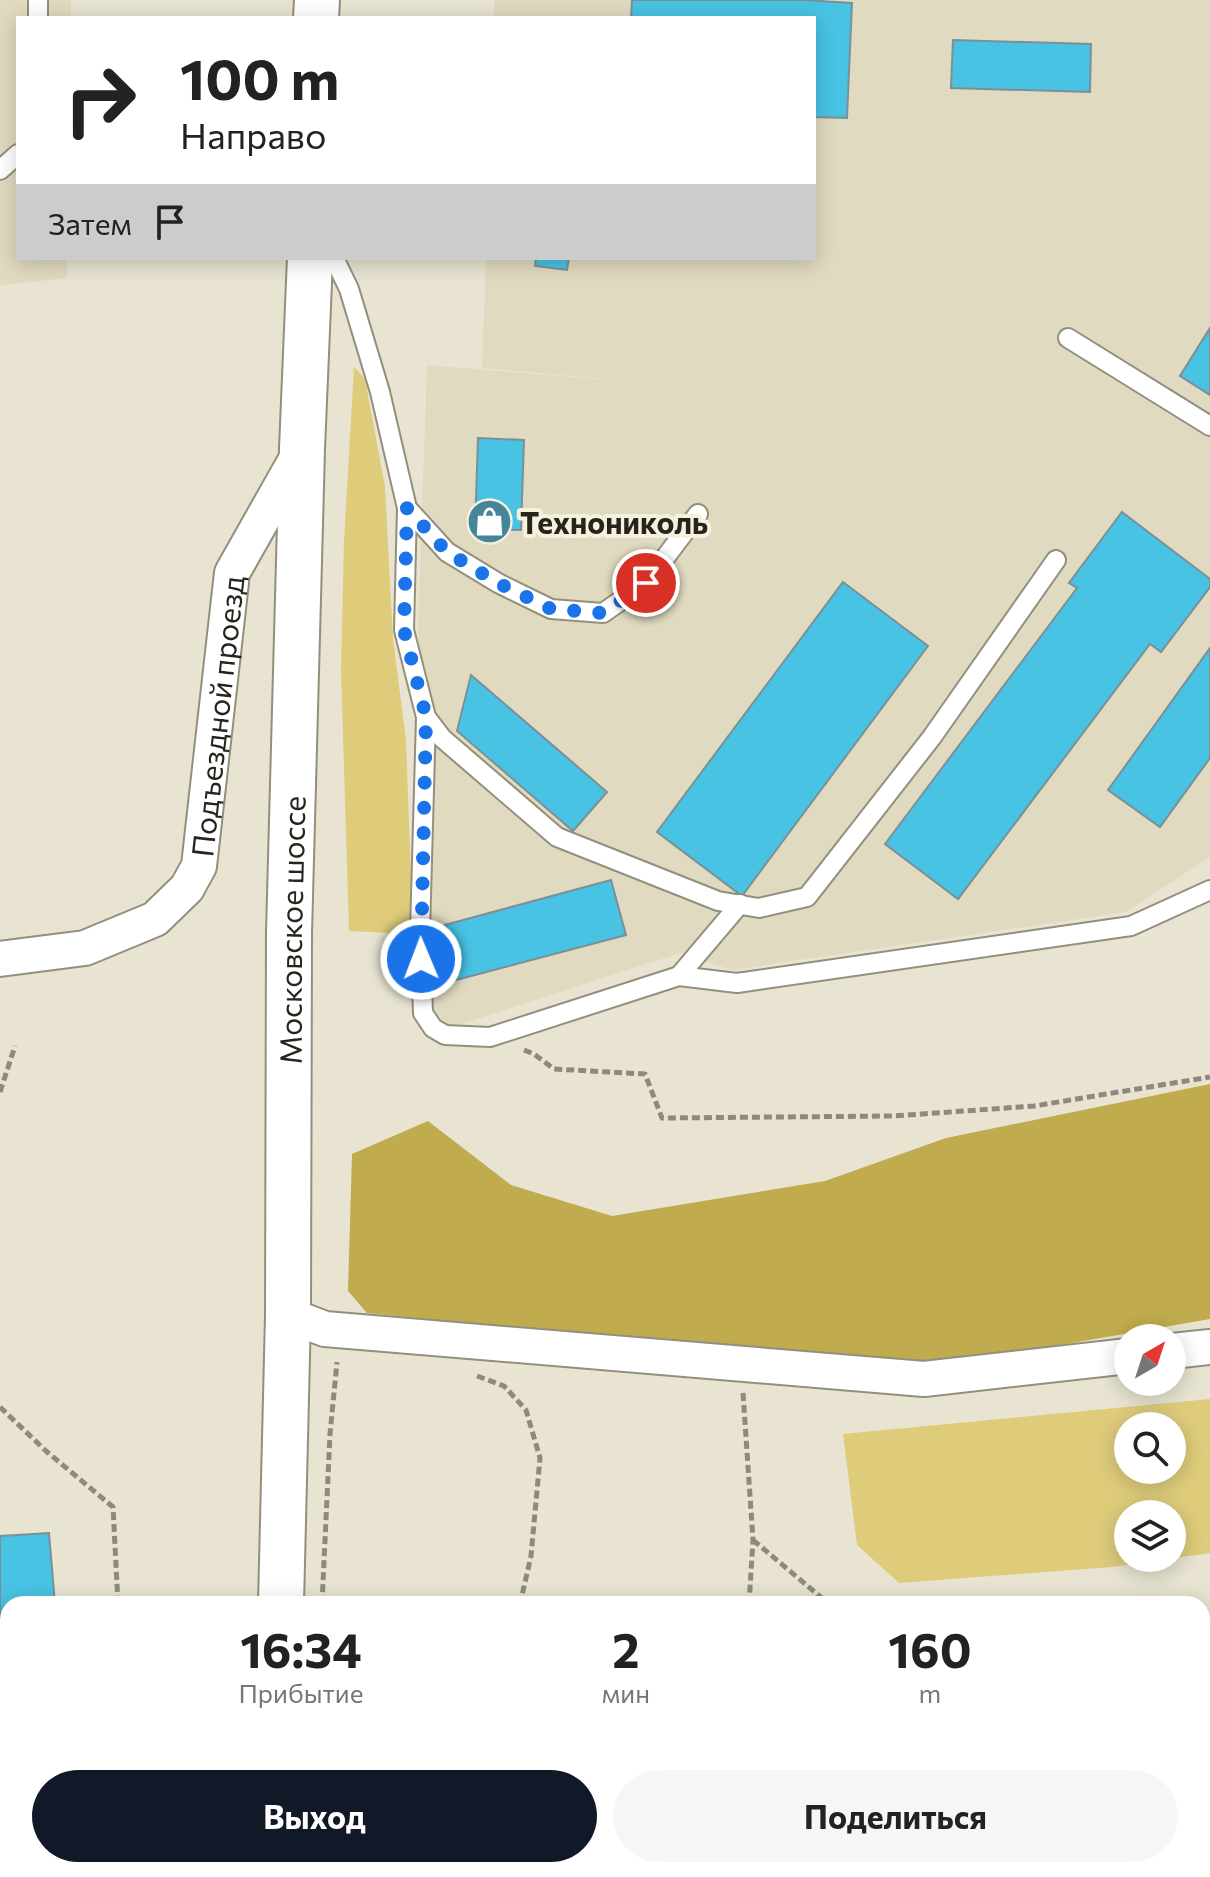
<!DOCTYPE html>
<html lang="ru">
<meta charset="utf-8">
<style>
body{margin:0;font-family:Commissioner,sans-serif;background:#f6f6f6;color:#222;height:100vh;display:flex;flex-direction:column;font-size:30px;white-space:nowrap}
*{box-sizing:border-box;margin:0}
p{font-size:26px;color:#767676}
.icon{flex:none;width:44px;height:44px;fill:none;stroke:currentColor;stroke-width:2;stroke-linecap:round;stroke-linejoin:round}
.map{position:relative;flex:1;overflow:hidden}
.panel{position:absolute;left:0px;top:1596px;width:1210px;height:282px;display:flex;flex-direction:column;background:#fff;border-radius:24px 24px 0 0;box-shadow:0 4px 20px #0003}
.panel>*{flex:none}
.top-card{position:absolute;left:16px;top:16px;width:800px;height:244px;border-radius:0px;box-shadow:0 4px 20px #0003;background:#fff;color:#222;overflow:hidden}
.needle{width:52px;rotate:39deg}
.tools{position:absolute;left:1114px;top:1324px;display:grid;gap:16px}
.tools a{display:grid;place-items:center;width:72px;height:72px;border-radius:50%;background:#fff;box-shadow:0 4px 20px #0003;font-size:40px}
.pin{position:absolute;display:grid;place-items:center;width:68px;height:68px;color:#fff;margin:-34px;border:4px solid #fff;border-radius:50%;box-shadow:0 2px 8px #0007}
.me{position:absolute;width:88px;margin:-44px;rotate:359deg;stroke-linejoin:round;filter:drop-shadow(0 0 6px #0008)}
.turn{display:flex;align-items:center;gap:28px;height:168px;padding:0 32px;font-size:36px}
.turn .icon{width:104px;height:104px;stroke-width:2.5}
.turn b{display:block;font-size:56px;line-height:68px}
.then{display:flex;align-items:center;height:76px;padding:0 32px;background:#0003;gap:16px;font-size:30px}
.eta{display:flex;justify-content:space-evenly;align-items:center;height:136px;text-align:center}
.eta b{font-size:48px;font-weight:700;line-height:56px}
.button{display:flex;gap:16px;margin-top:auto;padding:16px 32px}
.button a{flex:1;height:92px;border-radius:48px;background:#111827;color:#fff;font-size:32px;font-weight:700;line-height:92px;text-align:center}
.button a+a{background:#f6f6f6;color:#222}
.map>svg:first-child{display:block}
.built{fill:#e0dac0}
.green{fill:#decc7b;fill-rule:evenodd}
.forest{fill:#c0ab4e}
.building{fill:#48c3e4;stroke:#7b9096;stroke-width:2}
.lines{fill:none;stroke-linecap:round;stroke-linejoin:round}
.lane-casing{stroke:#938f7d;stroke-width:22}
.street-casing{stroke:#938f7d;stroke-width:38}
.primary-casing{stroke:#938f7d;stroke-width:48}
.path{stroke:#8d8a7d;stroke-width:5;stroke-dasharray:8 4;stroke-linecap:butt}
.lane{stroke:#fff;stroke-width:18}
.street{stroke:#fff;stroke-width:34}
.primary{stroke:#fff;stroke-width:44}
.route{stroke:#1a73e8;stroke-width:14;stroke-dasharray:0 25.2}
.labels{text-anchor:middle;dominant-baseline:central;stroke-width:8;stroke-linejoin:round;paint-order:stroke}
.poi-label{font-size:30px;font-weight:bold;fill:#26241d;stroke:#f5f1de;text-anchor:start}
.street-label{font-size:30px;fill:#26241d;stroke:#f5f1de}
</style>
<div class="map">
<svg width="1210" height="1877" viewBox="0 0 1210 1877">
<rect width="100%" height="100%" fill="#e8e4d1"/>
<g class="built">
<polygon points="0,0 71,0 71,18 18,18 18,258 67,258 67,278 0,285"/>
<polygon points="494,0 1210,0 1210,857 1126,912 731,970 680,953 452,1027 432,1014 418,625 427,365 680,386 482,368 486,258 814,258 814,18 494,18"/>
</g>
<g class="green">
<polygon points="354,367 365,379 385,487 393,639 406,740 413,934 349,931 341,670 344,541"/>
<path d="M1210,1399v154l-98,14 -213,16 -42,-38 -14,-111zM1128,1426h44v44h-44zM1128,1514h44v44h-44z"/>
</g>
<polygon class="forest" points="1210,1084 1210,1319 922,1369 367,1313 348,1291 352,1154 428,1121 511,1185 612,1216 825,1181 946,1138"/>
<g class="building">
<polygon points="632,0 804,0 852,3 847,118 814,117 814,18 631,18"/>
<polygon points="953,40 1091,44 1090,92 951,88"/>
<polygon points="536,258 569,258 567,270 535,266"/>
<polygon points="1210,328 1210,395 1180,376"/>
<polygon points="478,438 524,440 521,530 475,529"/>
<polygon points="1122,512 1210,579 1210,587 1161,652 1150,644 958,899 885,844 1077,588 1069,583"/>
<polygon points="843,582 928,646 742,896 657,832"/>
<polygon points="1210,648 1210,758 1160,827 1108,790"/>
<polygon points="471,675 607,792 573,831 457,731"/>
<polygon points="611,880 626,935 445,983 430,929"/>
<polygon points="49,1533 55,1604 8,1604 8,1699 0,1700 0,1536"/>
</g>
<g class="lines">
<defs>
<g id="lane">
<polyline points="38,18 38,0"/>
<polyline points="0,170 18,154"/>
<polyline points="334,258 349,289 380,392 407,508 447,552 498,583 551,609 603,613 646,583 698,514"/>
<polyline points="1068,338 1210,426"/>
<polyline points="407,508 404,630 426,717 442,738 557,837 718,901 759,908 807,897 932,737 1056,560"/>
<polyline points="426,717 420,932 423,1013 433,1028 445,1035 490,1037 679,976 737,983 1131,926 1210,890"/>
<polyline points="679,976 740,904"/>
<polyline points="51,1870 56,1877"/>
<polyline points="182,1877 184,1870"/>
</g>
<g id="street">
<path id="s1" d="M0,959l85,-11 70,-29 32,-31 12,-22 33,-293 70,-124"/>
<polyline points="288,1315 325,1329 924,1379 1128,1356"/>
<polyline points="1172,1351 1210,1347"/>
</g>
<g id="primary">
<polyline points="316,18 317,0"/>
<path id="s2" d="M281,1604l7,-289 1,-382 13,-484 8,-191"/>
<polyline points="273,1877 273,1870"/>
</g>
</defs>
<use href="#lane" class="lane-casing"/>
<use href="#street" class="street-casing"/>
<use href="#primary" class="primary-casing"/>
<g class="path">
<polyline points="524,1050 534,1054 554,1069 645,1074 662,1118 894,1116 1034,1106 1210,1077"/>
<polyline points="0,1092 15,1046"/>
<polyline points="477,1376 504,1386 526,1410 540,1458 531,1556 520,1604"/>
<polyline points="743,1393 753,1540 749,1604"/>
<polyline points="0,1407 46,1451 113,1507 118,1604"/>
<polyline points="753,1540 829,1604"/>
<polyline points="322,1604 330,1434 337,1362"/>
<polyline points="1088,1870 1093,1877"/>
<polyline points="392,1877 396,1870"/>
<polyline points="592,1877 598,1870"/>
</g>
<use href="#lane" class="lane"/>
<use href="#street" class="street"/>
<use href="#primary" class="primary"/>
</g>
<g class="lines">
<polyline class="route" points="421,959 426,717 404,630 407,508 447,552 498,583 551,609 603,613 646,583"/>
</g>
<defs>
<symbol id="shop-disc" viewBox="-11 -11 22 22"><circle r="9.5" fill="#448597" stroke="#f5f1de"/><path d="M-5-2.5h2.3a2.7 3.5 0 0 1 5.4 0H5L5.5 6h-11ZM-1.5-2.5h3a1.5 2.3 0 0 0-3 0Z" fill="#fff"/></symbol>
</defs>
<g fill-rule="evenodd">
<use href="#shop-disc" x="464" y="496" width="51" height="51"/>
</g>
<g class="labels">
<g class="poi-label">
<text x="520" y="521">Технониколь</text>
</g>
<g class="street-label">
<text stroke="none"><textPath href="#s1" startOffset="382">Подъездной проезд</textPath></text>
<text stroke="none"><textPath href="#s2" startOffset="674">Московское шоссе</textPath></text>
</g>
</g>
</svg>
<div class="tools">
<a><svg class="needle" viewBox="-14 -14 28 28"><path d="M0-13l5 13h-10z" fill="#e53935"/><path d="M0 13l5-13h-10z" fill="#767676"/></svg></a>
<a><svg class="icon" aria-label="search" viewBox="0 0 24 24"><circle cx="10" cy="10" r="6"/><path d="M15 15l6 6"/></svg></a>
<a><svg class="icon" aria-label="layers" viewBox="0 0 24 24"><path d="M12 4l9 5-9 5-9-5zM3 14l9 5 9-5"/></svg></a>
</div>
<div class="pin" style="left:646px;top:583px;background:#d93025"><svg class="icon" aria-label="arrive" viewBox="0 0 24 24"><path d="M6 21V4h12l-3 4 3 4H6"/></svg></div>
<svg class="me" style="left:421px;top:959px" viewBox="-20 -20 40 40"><circle r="17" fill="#1a73e8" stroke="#fff" stroke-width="3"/><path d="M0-11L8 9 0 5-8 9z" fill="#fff"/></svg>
<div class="top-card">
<div class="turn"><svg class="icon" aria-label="right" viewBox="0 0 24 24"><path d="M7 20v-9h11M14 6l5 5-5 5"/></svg><div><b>100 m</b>Направо</div></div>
<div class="then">Затем<svg class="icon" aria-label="arrive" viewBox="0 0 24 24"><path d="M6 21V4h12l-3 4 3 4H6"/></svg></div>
</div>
<section class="panel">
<div class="eta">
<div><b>16:34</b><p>Прибытие</p></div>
<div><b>2</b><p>мин</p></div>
<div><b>160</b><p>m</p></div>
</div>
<div class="button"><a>Выход</a><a>Поделиться</a></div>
</section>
</div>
